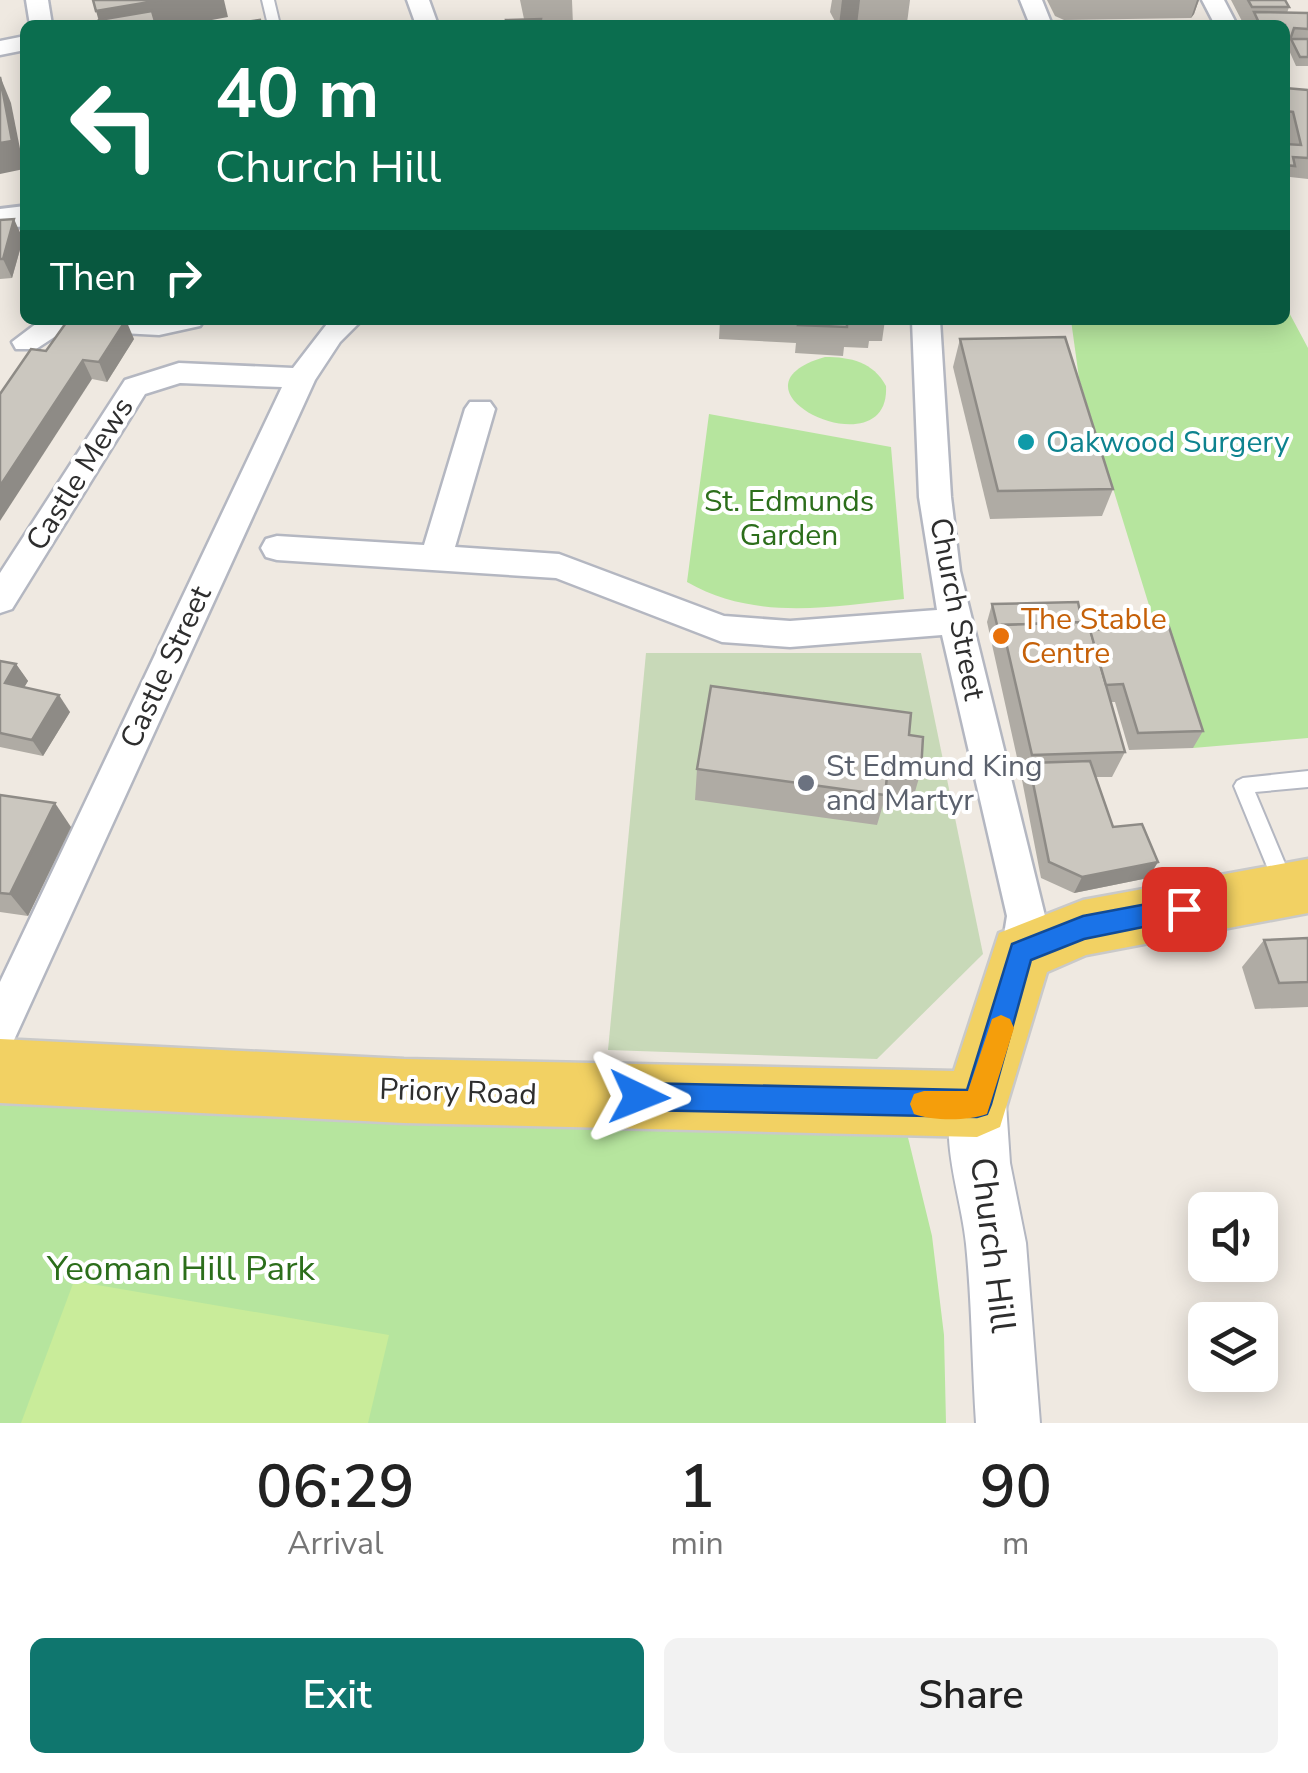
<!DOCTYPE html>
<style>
body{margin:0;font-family:"Nunito Sans",sans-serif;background:#f2f2f2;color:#222;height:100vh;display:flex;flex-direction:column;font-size:38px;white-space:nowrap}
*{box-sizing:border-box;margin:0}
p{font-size:32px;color:#767676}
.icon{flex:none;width:55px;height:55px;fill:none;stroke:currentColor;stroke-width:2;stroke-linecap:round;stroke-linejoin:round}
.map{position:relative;height:1423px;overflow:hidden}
.sheet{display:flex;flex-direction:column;background:#fff;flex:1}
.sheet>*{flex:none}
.guide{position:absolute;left:20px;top:20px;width:1270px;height:305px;border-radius:15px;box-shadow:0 5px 25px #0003;background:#0b6e4f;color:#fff;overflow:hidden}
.tools{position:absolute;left:1188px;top:1192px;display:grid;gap:20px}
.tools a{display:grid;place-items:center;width:90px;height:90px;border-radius:15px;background:#fff;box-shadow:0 5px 25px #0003;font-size:50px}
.pin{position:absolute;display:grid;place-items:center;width:85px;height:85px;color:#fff;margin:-42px;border-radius:20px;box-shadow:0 5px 15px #0006}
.me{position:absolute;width:110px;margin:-55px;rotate:92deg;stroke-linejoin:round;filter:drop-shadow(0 0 8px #0008)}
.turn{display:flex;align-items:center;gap:35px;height:210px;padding:0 30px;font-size:45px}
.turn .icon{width:130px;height:130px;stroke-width:2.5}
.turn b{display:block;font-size:70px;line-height:85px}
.then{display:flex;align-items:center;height:95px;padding:0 30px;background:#0003;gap:20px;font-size:38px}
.eta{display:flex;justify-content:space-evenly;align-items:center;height:170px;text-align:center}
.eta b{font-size:60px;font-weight:600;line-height:70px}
.primary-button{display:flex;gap:20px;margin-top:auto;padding:20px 30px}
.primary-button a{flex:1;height:115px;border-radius:15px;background:#0f766e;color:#fff;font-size:40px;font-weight:600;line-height:115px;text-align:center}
.primary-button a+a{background:#f2f2f2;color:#222}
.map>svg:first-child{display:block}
.green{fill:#b6e59e}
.cemetery{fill:#c8d9b8}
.pitch{fill:#c9ec9a}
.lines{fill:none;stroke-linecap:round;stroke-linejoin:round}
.service-casing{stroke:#b4b7c1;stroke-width:4}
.minor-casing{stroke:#b4b7c1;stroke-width:5}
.tertiary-casing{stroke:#b4b7c1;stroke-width:6}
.secondary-casing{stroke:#b4b7c1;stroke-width:4}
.primary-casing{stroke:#c9c9c9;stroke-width:5}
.service{fill:#fff;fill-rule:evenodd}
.minor{fill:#fff;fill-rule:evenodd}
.tertiary{fill:#fff;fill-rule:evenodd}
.secondary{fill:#fff;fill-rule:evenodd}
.primary{fill:#f2d163;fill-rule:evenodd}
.wall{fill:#afaba4}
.shaded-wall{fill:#8e8b86}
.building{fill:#cbc7bf;stroke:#8e8b86;stroke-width:2.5}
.route{fill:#1a73e8;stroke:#114b97;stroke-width:2.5}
.slow{fill:#f59e0b}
.culture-dot{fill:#0f9aa8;stroke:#fff;stroke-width:4}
.food-dot{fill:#e8710a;stroke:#fff;stroke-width:4}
.worship-dot{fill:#6b7280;stroke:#fff;stroke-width:4}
.labels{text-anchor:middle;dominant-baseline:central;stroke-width:8;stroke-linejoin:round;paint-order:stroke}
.culture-label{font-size:30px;fill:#0d838f;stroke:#fff;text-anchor:start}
.street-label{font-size:30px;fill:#2e2e2e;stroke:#fff}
.park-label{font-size:30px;fill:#2c6e1b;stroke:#fff}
.food-label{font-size:30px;fill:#c56008;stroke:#fff;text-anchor:start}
.worship-label{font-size:30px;fill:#5b616d;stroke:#fff;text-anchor:start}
.near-street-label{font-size:35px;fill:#2e2e2e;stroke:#fff}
.near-park-label{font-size:35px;fill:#2c6e1b;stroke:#fff}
</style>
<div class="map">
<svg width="1308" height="1423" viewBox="0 0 1308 1423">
<rect width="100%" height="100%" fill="#efe9e1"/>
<g class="green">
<polygon points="1285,305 1308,348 1308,738 1193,748 1079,378 1071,320 1285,320"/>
<path d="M825,357c26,0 48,5 61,29 5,87 -173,3 -61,-29z"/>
<path d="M709,414l182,33 13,152c-74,8 -149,22 -217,-17z"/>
<polygon points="0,1105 836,1132 903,1117 932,1236 944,1335 946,1423 0,1423"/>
</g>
<polygon class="cemetery" points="646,653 921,653 983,954 877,1059 608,1050"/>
<polygon class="pitch" points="74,1281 389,1335 368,1423 21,1423"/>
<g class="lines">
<defs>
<g id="service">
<polygon points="262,0 274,0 280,25 268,25"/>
<polygon points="1308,771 1308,787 1255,792 1294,885 1291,891 1284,894 1277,891 1234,786 1237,781 1243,778"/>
</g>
<g id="minor">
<polygon points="26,0 48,0 52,25 30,25"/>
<polygon points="407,0 429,0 438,25 416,25"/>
<polygon points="1020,0 1042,0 1052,25 1030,25"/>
<polygon points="1202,0 1224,0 1237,25 1215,25"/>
<polygon points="25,36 25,50 0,55 0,41"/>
<polygon points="41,320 204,320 200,326 159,335 65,330 36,349 16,349 12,342"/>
<polygon points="330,320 362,320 340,342 315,380 14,1040 0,1045 0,982 282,387 180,383 145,394 12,609 0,613 0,573 125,380 179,363 293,368"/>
<polygon points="912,320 940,320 951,497 960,571 1045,916 1041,953 1035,966 1021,971 1007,966 1001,953 1007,916 942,635 790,647 722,642 556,578 277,560 266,557 261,548 266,539 277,536 424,545 465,409 470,402 490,402 495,409 455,547 559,554 724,616 790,621 937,610 919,497"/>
</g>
<polygon id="tertiary" points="25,206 25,226 0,229 0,209"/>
<path id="secondary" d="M977,1076l20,8 9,20 4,59 16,80 14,180h-64c-4,-59 -4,-120 -10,-179 -5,-51 -30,-110 -9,-160z"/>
<polygon id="primary" points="1308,859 1308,913 1086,955 1047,972 1000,1127 977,1137 404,1123 0,1103 0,1039 404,1059 954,1071 999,933 1083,900"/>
</defs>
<use href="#service" class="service-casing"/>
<use href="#minor" class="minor-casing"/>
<use href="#tertiary" class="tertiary-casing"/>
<use href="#secondary" class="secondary-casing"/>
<use href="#primary" class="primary-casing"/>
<use href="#service" class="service"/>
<use href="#minor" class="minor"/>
<use href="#tertiary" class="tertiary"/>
<use href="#secondary" class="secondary"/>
<use href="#primary" class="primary"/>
</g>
<g class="wall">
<polygon points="520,0 572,0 573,25 507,25 524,19"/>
<polygon points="832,0 910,0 907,23 892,25 837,25 830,12"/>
<polygon points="1047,0 1199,0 1194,14 1191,18 1064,20 1055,16"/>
<polygon points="1231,0 1285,0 1289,7 1287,13 1308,13 1308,66 1296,66 1288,48 1285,52 1285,25 1244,25"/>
<polygon points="1285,88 1308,90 1308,179 1290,177 1287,185 1285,185 1285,144 1288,144 1285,132"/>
<polygon points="0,220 23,239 12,278 0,279"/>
<polygon points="720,320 885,320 882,341 869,341 868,348 844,347 843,356 795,353 796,343 719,339"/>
<polygon points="134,339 107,382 92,379 46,351"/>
<polygon points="960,339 1113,489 1102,516 990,519 953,367"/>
<polygon points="992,604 1082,622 1203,731 1193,748 1129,750 1115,702 1110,702 1125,752 1112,777 1096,777 1113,827 1158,862 1148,878 1074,893 1041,878 1022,780 987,622"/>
<polygon points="0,661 16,664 28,681 24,687 70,712 43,756 0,747"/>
<polygon points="909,735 921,771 912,802 885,798 877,825 695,800 697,769"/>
<polygon points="0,795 71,827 28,916 0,912"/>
<polygon points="1308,938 1308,1007 1255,1009 1242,967 1264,940"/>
</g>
<g class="shaded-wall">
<polygon points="161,0 224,0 228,17 185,25 100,25 96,11"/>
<polygon points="842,0 860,0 857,25 839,25"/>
<polygon points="1197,0 1199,0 1194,14 1191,18"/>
<polygon points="0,76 11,103 24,169 0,174"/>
<polygon points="14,219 23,239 12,278 3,259"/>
<polygon points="126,320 134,339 107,382 99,362"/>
<polygon points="83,360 92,379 0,521 0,486"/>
<polygon points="16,664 28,681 16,701 5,683"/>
<polygon points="59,695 70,712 43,756 32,740"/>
<polygon points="55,803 71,827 28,916 10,894"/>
<polygon points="1158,862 1148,878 1074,893 1082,877"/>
</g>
<g class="building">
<polygon points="93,0 161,0 96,11"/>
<polygon points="1248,0 1285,0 1289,7 1252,7"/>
<polygon points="152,11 156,25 100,25 99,20"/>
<polygon points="1254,12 1308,13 1308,29 1294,28 1291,37 1285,37 1285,25 1260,25"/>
<polygon points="541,19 540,25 507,25 506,20"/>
<polygon points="260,20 262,25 232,24"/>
<polygon points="1291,39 1308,39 1308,57 1300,57"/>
<polygon points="0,77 12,141 0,143"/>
<polygon points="1285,88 1308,90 1308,158 1293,157 1295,166 1285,165 1285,144 1301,145 1293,112 1285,111"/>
<polygon points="14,219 3,259 0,259 0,220"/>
<polygon points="68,320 126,320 99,362 83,360 0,486 0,394 31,349 46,351"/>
<polygon points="799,320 847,320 847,327 798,325"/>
<polygon points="1065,337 1113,489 998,491 960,339"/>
<polygon points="1078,602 1082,622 1002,625 999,633 992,604"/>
<polygon points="1088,622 1125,752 1032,755 1002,625"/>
<polygon points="1169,627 1203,731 1138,733 1123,684 1106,685 1090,630"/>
<polygon points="0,661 16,664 5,683 59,695 32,740 0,733"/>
<polygon points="711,686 911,713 909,735 923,737 921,771 888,767 885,795 697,769"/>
<polygon points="1090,761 1113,827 1142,824 1158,862 1082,877 1049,862 1029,763"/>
<polygon points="0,795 55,803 10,894 0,893"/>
<polygon points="1308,938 1308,982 1279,983 1264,940"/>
</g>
<polygon class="route" points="1184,897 1193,901 1197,909 1193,917 1084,939 1031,960 991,1104 987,1114 977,1117 639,1110 629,1106 625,1097 629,1087 639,1083 967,1090 1012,944 1083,916"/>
<path class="slow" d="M1001,1015l9,4 4,9 -27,86c-19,7 -54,7 -73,0l-4,-10 4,-10 10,-3h44l24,-72z"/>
<circle class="culture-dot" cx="1026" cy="442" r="10"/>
<circle class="food-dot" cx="1001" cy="636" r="10"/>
<circle class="worship-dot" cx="806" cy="783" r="10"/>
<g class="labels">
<g class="culture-label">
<text x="1046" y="442">Oakwood Surgery</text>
</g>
<g class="street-label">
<text transform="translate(80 474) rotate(-58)">Castle Mews</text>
<text transform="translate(957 609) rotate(79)">Church Street</text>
<text transform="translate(166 667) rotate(-65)">Castle Street</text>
<text transform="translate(458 1092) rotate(2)">Priory Road</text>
</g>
<g class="park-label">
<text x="789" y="501">St. Edmunds<tspan x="789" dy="34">Garden</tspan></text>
</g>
<g class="food-label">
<text x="1021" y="619">The Stable<tspan x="1021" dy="34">Centre</tspan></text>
</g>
<g class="worship-label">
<text x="826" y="766">St Edmund King<tspan x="826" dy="34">and Martyr</tspan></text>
</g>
<g class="near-street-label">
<text transform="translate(993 1245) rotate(83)">Church Hill</text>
</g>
<g class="near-park-label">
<text x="181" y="1268">Yeoman Hill Park</text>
</g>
</g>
</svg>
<div class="tools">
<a><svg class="icon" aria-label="sound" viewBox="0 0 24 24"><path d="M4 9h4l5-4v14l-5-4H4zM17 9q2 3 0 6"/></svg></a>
<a><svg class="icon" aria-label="layers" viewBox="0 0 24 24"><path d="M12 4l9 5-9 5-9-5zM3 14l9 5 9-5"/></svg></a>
</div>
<div class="pin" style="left:1184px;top:909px;background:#d93025"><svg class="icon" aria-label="arrive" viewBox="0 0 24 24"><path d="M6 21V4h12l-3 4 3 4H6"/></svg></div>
<svg class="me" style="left:639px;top:1097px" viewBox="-20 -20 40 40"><path d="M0-17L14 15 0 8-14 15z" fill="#1a73e8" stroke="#fff" stroke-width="4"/></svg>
<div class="guide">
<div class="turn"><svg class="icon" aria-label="left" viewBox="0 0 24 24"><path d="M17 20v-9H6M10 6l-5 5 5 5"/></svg><div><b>40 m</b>Church Hill</div></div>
<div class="then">Then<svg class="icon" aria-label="right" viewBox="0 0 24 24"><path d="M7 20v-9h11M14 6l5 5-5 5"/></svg></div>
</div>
</div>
<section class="sheet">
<div class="eta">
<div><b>06:29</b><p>Arrival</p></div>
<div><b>1</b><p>min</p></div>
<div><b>90</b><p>m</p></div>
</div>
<div class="primary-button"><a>Exit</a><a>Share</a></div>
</section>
